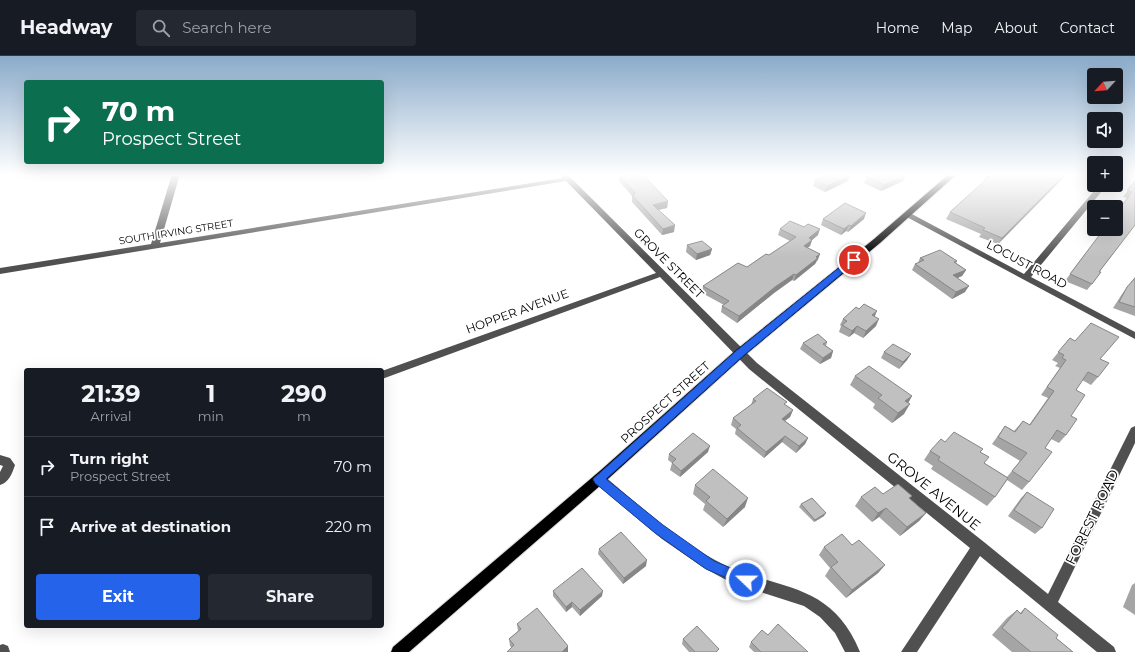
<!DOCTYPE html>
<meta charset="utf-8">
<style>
body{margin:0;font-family:Montserrat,sans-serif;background:#242831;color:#f1f3f6;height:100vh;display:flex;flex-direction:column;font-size:15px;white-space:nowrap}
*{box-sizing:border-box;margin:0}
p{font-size:13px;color:#9ea1a6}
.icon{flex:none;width:22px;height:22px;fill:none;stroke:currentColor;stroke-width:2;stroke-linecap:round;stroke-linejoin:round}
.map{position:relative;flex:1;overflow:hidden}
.sheet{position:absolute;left:24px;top:312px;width:360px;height:260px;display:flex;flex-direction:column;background:#171b24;border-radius:4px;box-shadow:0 4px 16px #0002}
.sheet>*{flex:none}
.banner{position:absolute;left:24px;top:24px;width:360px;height:84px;border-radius:4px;box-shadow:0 4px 16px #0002;background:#0b6e4f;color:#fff;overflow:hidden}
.needle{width:26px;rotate:244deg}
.fabs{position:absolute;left:1087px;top:12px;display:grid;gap:8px}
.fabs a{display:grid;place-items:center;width:36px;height:36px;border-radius:4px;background:#171b24;box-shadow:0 4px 16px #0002;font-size:20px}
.pin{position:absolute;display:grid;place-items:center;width:34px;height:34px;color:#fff;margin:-17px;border:2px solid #fff;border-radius:50%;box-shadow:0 1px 4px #0007}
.me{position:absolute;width:44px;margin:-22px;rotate:292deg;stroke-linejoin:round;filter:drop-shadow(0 0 3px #0008)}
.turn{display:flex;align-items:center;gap:14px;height:84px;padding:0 12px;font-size:18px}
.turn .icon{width:52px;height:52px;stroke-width:2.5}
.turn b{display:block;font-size:28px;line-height:34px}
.eta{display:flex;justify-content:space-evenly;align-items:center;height:68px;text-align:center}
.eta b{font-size:24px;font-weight:700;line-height:28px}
.primary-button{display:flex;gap:8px;margin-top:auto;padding:8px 12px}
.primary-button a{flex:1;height:46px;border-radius:4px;background:#2563eb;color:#fff;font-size:16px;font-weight:700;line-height:46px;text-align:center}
.primary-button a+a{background:#242831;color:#f1f3f6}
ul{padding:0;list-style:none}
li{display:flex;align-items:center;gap:12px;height:60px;padding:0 12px;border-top:1px solid #363941}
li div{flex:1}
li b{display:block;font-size:15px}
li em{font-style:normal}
header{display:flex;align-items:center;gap:24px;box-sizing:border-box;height:56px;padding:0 20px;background:#171b24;border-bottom:1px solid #363941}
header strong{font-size:19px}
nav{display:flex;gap:22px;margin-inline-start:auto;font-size:14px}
.search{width:280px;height:36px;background:#242831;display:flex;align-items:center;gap:10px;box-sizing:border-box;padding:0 14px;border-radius:4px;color:#9ea1a6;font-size:15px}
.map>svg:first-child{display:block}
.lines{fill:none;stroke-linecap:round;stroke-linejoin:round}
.major-casing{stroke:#dbdbdb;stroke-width:2}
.minor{fill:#505050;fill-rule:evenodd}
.major{fill:#000;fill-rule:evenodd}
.wall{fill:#a5a5a5}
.shaded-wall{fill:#868686}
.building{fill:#c0c0c0;stroke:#868686}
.route{fill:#2563eb;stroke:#184099}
.labels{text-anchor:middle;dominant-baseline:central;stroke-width:3.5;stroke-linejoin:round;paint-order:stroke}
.far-street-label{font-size:10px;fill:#000;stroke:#fff}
.street-label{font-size:12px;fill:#000;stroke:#fff}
.near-street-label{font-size:14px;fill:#000;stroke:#fff}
</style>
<header>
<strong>Headway</strong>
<div class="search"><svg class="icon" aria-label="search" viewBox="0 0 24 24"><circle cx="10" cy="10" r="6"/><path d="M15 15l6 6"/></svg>Search here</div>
<nav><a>Home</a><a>Map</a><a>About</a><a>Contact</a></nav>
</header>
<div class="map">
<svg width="1135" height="596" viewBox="0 0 1135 596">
<rect width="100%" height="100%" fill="#fff"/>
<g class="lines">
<defs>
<polygon id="major" points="949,118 957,118 880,187 744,300 609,422 409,596 391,596 393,591 601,414 736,294 874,183"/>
</defs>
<use href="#major" class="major-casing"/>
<g class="minor">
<polygon points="172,118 180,118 160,187 563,122 559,118 567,118 757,307 984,486 1048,538 1131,372 1135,370 1135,387 1058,546 1114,591 1116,596 1097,596 980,500 917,596 901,596 970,492 749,313 660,221 382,323 382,315 656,217 566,125 0,218 0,212 151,188"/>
<polygon points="1099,129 1107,129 1031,221 1135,276 1135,283 903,159 907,157 910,157 1024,218"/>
<path d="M0,399l10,3 5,7c-3,9 -6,17 -15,20v-13l3,-6 -3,-1z"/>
<path d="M599,418l4,1c36,30 71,63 112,85 59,32 115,18 145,92h-15l-10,-19 -15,-16 -16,-11 -74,-24 -26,-14 -42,-29 -67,-56 -2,-4 2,-4z"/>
<polygon points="3,588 8,590 10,596 0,596 0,589"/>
</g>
<use href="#major" class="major"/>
</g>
<g class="wall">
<polygon points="987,118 1067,118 998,188 979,181 981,178 946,163 950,156 984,125 984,124"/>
<polygon points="619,119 668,145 667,152 658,154 674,176 662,179 632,146 632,140 619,125"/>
<polygon points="906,119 903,125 881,135 864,127 867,121"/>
<polygon points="815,124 848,125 825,136 813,130"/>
<polygon points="1135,125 1135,169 1099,216 1092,228 1087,234 1065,225 1127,142 1123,141"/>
<polygon points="823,163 864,163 848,176 846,175 841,179 821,169"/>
<polygon points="780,173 818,179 812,184 810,190 807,192 820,198 818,204 817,205 815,208 794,225 792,224 774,237 737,267 721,256 722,250 724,249 702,237 703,230 747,211 769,199 790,185 778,179"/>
<polygon points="687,189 712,193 710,199 696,204 686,196"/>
<polygon points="920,202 957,205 956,207 966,214 962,220 957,222 965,236 952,243 912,214 915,208 918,207"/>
<polygon points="1135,221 1135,260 1113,252 1122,238"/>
<polygon points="874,261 876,270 863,282 854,277 849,281 839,276 841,270 840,269 843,263"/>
<polygon points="1070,282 1100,303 1098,321 1091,329 1082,324 1076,334 1071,360 1066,379 1059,387 1051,383 1045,392 1029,426 1022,434 1007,424 995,441 987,450 931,413 933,410 924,404 930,395 945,386 980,396 984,407 1007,421 1020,405 992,388 1005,370 1014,375 1023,365 1029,369 1048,342 1041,339 1060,312 1055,310 1058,307 1052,304"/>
<polygon points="827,286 826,290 833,295 831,302 820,308 800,293 803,287"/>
<polygon points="884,296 911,298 907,304 899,313 881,302"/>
<polygon points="855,320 912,340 908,347 904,358 892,367 873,352 875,348 850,329"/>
<polygon points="753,343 786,349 793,354 790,361 785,365 808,382 805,388 796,397 782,386 764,402 735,378 736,373 731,369 733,362 751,349"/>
<polygon points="708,396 680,421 670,414 672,407 668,404 669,398"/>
<polygon points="695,429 745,451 723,471 703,454 705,448 693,438"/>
<polygon points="1027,436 1042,472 1035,478 1008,460 1021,442"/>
<polygon points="883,438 910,443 926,457 919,465 900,480 879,461 872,466 855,450 861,441"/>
<polygon points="801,448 824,460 814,466 799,451"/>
<polygon points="852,489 885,509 878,517 846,542 825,520 830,512 819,499 824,491"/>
<polygon points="599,493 646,510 623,528 598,498"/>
<polygon points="1135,527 1135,559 1123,551 1132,529"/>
<polygon points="553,535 602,540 580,560 572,551 566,556 553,540"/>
<polygon points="1025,552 1056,582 1073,596 1012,596 992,579 1007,562 1017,554 1020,557"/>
<polygon points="517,568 568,590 512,592 510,590 509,583 518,575"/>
<polygon points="768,579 808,596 754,596 749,591 751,586"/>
<polygon points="683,583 719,593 717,596 689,596 682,588"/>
</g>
<g class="shaded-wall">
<polygon points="1065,118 1067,118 998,188 1002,182"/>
<polygon points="850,119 848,125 825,136 827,130"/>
<polygon points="906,119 903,125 881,135 884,129"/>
<polygon points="668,145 667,152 652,155 653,149"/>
<polygon points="866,157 864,163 848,176 851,170"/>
<polygon points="675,169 674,176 662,179 663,173"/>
<polygon points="849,169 846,175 841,179 844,173"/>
<polygon points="820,173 818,179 812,184 810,190 802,196 804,190 809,182"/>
<polygon points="712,193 710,199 696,204 697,198"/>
<polygon points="820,198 815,208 794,225 796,219 816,201"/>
<polygon points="966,214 962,220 949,226 953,219"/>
<polygon points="794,218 792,224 774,237 737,267 739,260 775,231"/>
<polygon points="969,230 965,236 952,243 956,236"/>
<polygon points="877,255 874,262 872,259"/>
<polygon points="879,263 876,270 863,282 866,275"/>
<polygon points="857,270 854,277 849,281 852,275"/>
<polygon points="833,295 831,302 820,308 823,302"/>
<polygon points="911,298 907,304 899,313 903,306"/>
<polygon points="912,340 907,349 905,345"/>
<polygon points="910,348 904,358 892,367 898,357"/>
<polygon points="793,354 790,361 779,369 782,363"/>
<polygon points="785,380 782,386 764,402 766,396"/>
<polygon points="808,382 805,388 796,397 799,390"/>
<polygon points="710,390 708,396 680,421 681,415"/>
<polygon points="748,442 745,451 723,471 727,463"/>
<polygon points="886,452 879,461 872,466 878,457"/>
<polygon points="826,457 824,460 814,466 815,464"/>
<polygon points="926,457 919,465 900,480 907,471"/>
<polygon points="647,504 646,510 623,528 624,522"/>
<polygon points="885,509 878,517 846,542 852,534"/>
<polygon points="603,535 602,540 580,560 580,554"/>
<polygon points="572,546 572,551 566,556 566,551"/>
<polygon points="568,590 568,596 562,596"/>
</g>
<g class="building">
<polygon points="626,118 642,118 668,145 653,149 675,169 663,173 633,140 635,137 619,119"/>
<polygon points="828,118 847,118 850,119 827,130 815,124"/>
<polygon points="870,118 905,118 906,119 884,129 867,121"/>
<polygon points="987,118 1065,118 1002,182 983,174 985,172 950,156 990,120"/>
<polygon points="1135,125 1135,169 1099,216 1101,216 1092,228 1070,218 1104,173 1116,173 1116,157 1132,136 1127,134"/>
<polygon points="845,147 866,157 851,170 849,169 844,173 823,163"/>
<polygon points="790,165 804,171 808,168 820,173 809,182 812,184 804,190 820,198 816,201 818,202 796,219 794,218 775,231 739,260 722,250 729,245 703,230 738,207 747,211 766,198 769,199 796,181 780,173"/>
<polygon points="702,185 712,193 697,198 687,189"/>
<polygon points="940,194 957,205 954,206 966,214 953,219 969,230 956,236 915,208 924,204 920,202"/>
<polygon points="1135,222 1135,251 1119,246 1127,231"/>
<polygon points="864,248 877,255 872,259 879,263 866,275 857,270 852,275 842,269 847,265 843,263 856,251 859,253"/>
<polygon points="1091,267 1119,281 1100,303 1109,307 1098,321 1088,316 1076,334 1085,339 1071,360 1077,363 1066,379 1057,374 1045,392 1052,396 1029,426 1012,415 1027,397 998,381 1005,370 1015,376 1023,365 1030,369 1054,335 1047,331 1066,304 1062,302 1064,299 1058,296 1070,282 1075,285"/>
<polygon points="818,278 827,286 823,288 833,295 823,302 803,287"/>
<polygon points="893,288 911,298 903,306 884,296"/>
<polygon points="869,310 912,340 905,345 910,348 898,357 878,342 882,339 855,320"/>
<polygon points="767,332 787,346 784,348 793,354 782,363 808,382 799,390 785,380 766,396 737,372 741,369 733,362 756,345 753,343"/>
<polygon points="954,376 983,393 980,396 989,401 984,407 1008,422 995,441 938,404 940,401 930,395 941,383 945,386"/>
<polygon points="693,377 710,390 681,415 672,407 676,403 669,398"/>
<polygon points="713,413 748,442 727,463 706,445 710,441 695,429"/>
<polygon points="898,428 912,440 909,442 926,457 907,471 886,452 878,457 861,441 875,431 883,438"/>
<polygon points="1027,436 1054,453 1042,472 1014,454"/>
<polygon points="812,442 826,457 815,464 801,448"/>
<polygon points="621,476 647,504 624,522 599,493"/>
<polygon points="842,478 852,489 859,484 885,509 852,534 831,511 838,506 824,491"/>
<polygon points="582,512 603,535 580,554 572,546 566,551 553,535"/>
<polygon points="537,552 568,590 562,596 507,596 514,589 509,583 521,573 517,568"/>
<polygon points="1025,552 1058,579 1056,582 1073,596 1031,596 1002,572 1017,554 1021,558"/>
<polygon points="778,568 808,596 761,596 751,586 762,574 768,579"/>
<polygon points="697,570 719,593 716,596 695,596 683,583"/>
</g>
<linearGradient id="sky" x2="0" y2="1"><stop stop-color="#8aabca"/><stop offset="0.59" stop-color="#fff"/><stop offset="1" stop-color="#fff" stop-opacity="0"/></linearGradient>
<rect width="1135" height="201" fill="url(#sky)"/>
<polygon class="route" points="851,202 858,204 743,300 606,423 663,469 714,505 750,520 752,524 750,529 746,530 706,513 655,477 595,427 593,423 736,295"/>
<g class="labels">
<g class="far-street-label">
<text transform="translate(176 176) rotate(-9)">SOUTH IRVING STREET</text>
</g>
<g class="street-label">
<text transform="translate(669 207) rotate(45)">GROVE STREET</text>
<text transform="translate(1027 208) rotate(28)">LOCUST ROAD</text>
<text transform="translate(517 255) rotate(-20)">HOPPER AVENUE</text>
<text transform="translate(665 346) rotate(-42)">PROSPECT STREET</text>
</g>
<g class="near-street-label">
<text transform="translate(934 435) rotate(39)">GROVE AVENUE</text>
<text transform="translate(1092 461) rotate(-64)">FOREST ROAD</text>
</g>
</g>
</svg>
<div class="fabs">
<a><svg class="needle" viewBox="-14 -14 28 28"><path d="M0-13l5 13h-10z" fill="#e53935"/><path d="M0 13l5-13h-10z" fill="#9ea1a6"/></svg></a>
<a><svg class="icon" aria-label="sound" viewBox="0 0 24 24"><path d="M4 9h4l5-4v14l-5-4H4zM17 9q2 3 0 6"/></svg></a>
<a>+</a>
<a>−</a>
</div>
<div class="pin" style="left:854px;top:204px;background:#d93025"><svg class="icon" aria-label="arrive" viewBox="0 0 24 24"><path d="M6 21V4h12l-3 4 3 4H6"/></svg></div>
<svg class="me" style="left:746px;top:524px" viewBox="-20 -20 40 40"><circle r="17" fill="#2563eb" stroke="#fff" stroke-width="3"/><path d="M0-11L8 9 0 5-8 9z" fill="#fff"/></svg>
<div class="banner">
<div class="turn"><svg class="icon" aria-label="right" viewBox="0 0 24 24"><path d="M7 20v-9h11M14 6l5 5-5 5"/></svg><div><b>70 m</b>Prospect Street</div></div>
</div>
<section class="sheet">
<div class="eta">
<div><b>21:39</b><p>Arrival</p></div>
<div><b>1</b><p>min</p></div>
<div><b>290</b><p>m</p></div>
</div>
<ul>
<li><svg class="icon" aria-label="right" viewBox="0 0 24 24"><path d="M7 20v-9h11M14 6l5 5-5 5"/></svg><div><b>Turn right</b><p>Prospect Street</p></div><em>70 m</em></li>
<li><svg class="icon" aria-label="arrive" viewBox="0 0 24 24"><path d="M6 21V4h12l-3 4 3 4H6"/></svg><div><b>Arrive at destination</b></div><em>220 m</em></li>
</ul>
<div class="primary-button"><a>Exit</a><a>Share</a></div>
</section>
</div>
